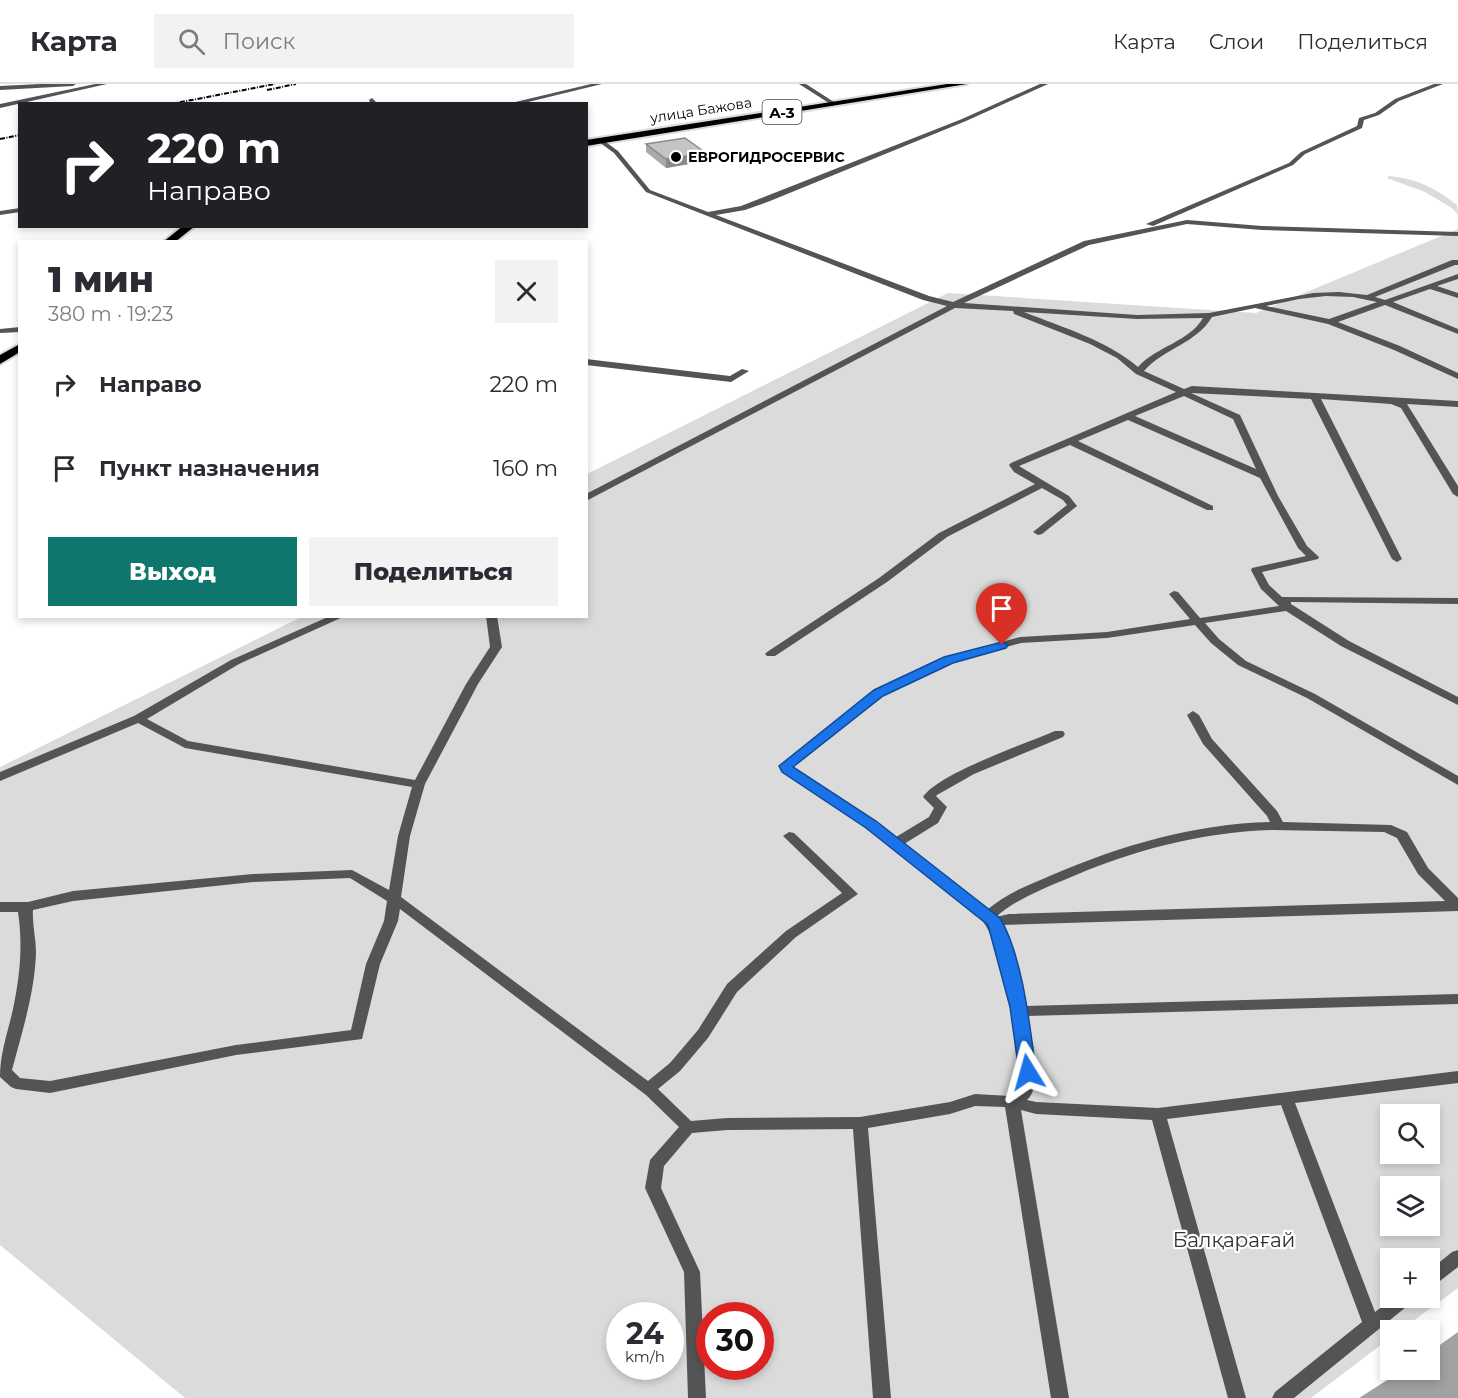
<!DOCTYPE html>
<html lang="ru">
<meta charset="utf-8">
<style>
body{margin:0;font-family:Montserrat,sans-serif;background:#f2f2f3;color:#2b2b33;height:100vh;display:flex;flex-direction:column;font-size:22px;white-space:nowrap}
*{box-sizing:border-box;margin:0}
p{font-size:20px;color:#7c7c81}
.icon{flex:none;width:33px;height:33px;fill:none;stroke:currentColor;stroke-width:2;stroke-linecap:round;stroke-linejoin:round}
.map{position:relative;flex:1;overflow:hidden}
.sheet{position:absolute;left:18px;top:156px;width:570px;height:378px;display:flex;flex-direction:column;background:#fff;border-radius:0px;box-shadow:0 3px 9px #0003}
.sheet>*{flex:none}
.banner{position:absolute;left:18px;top:18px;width:570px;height:126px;border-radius:0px;box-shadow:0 3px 9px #0003;background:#202124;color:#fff;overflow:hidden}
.fabs{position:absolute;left:1380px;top:1020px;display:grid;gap:12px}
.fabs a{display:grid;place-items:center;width:60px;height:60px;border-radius:0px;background:#fff;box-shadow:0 3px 9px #0003;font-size:30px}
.speed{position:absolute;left:606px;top:1218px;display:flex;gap:12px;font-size:30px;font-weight:700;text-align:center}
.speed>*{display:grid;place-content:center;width:78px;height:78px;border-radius:50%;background:#fff;box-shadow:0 3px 9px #0003;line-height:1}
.speed small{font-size:15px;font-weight:400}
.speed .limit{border:9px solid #d22;background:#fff;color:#111}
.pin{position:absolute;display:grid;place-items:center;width:51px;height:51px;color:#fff;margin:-62px -26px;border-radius:50% 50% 50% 0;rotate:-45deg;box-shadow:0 0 6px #0007}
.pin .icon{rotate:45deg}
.me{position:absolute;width:66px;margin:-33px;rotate:352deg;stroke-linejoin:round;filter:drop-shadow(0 0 4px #0008)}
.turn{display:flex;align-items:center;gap:21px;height:126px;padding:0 30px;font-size:27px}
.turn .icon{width:78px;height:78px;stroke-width:2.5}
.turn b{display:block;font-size:42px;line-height:51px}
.round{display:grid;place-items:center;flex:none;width:63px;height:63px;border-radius:0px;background:#f2f2f3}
.summary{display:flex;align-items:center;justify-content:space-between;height:102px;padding:0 30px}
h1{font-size:36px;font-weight:800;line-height:45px}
.action{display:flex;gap:12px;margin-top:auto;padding:12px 30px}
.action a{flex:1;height:69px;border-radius:0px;background:#0f766e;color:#fff;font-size:24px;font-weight:800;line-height:69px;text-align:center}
.action a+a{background:#f2f2f3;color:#2b2b33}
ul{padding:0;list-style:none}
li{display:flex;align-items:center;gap:18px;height:84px;padding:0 30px}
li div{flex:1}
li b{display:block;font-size:22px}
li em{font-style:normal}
header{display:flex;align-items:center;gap:36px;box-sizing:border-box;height:84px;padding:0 30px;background:#fff;border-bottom:2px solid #e1e1e2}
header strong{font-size:28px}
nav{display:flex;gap:33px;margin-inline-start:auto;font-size:21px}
.search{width:420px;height:54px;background:#f2f2f3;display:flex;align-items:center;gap:15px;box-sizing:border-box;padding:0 21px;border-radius:0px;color:#7c7c81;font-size:22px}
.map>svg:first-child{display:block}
.green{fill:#dbdbdb;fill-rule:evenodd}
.water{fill:#a2a2a2}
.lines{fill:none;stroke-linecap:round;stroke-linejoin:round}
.trunk-casing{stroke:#dbdbdb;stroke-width:4}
.minor{fill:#545454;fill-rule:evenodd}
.trunk{fill:#000;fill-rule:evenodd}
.rail{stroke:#000;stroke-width:2;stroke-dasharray:5 1.5 1 1.5;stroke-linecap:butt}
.wall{fill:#a9a9a9}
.shaded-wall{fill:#898989}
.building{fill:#c4c4c4;stroke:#898989;stroke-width:1.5}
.route{fill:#1a73e8;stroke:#114b97;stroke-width:1.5}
.poi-dot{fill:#000;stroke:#fff;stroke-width:2}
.labels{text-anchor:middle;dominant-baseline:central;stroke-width:4.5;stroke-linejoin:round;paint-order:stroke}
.far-street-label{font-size:14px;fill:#000;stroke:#fff}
.far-poi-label{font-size:14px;font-weight:bold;fill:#000;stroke:#fff;text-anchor:start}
.shield{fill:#fff;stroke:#4c4c4c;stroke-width:1.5}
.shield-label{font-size:15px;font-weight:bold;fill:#000}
.near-park-label{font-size:20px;fill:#323232;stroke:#fff}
</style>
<header>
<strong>Карта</strong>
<div class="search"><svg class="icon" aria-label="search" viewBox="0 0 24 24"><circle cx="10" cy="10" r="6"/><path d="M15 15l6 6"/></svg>Поиск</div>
<nav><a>Карта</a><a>Слои</a><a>Поделиться</a></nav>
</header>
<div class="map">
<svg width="1458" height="1314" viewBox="0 0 1458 1314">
<rect width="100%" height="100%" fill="#fff"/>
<g class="green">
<path d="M1389,92c27,2 48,13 68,29l1,10 -6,-7 -27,-16 -38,-14z"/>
<path d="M1458,145v1059l-57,42h-11v8l-79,60h-1126l-185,-153v-478l301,-150 285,-1 1,-142 361,-181 308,20zM1390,1030h40v40h-40zM1390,1102h40v40h-40zM1390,1174h40v40h-40zM620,1232h50v50h-50zM710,1232h50v50h-50z"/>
</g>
<polygon class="water" points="1458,1248 1458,1314 1359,1314 1403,1286 1430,1286 1430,1268"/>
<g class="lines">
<defs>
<g id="trunk">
<polygon points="947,0 967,0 586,62 586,56"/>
<polygon points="183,142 195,142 175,158 163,158"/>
<polygon points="20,260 20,268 0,280 0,271"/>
</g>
</defs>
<use href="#trunk" class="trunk-casing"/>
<g class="minor">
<polygon points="40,0 76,0 73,2 0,6 0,2"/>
<polygon points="95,0 107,0 0,24 0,20"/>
<polygon points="591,0 602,0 520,20 507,20"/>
<polygon points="799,0 806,0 837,20 832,21"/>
<path d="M1040,0h8l-82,37 -196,80 -25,9 -29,5 213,81 24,6 131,-61 103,-21 75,6 196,6v4l-196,-6 -75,-6 -98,21 -125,58 173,12 72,-2 104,-20 26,-1 28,3 85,-35h6v5h-3l-80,32 10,3 73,-26v5l-21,7 21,7v5l-28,-9 -37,13 65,27v5l-73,-29 -47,17 62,24 58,27v6l-64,-29 -66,-26 -73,-16 -43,9c-16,27 -48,31 -68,54l40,18 8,-3 266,15v6l-51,-3 51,82v11l-5,-3 -52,-86 -10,-4 -70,-5 81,160 -5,3 -5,-3 -81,-160 -120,-6 49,22 38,81 29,50 12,11 -1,2 -56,13 7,13 13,12 176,1v6l-167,-2v2l58,37 109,56v8l-117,-59 -55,-35 -81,12 14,16 27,22 69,33 143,82v9l-151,-87 -69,-33 -27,-22 -16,-18 -88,13 -86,5 -68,19 -71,33 -90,72 84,54 20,16 33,-20 5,-9 -11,-11c16,-24 102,-53 132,-66h8l2,3 -2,3 -89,37 -37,21 -1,1 11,11 -9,16 -34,21 83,66c19,-17 42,-25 65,-35 70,-30 142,-51 218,-53l-3,-6 -64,-72 -16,-29 6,-4 6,4 13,24 65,72 6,11 108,3 16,7 21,36 30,30v13l-457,14 15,40 9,41 433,-12v10l-431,12c4,19 17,70 0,84l9,2 122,6 300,-37v12l-163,20 80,209 18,-14h20l-2,5 -117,95h-22l3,-6 87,-70 -81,-217 -114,14 79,279h-18l-76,-278 -116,-6 -15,-4 48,288h-18l-46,-291 -30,-1 -25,8 -82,14 23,270h-18l-20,-269 -126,1 -35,3 -28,33 -3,22 39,84 6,126h-18l-4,-126 -39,-84 5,-28 29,-33 -33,-32 -246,-186 -2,12 -18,43 -18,75 -126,16 -186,38 -34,-4 -5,-2 -11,-10c0,-24 8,-45 13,-68 7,-33 10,-64 5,-97h-18v-10h28l45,-11 180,-17 99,-4 37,20 9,-54 14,-49 -227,-39 -47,-25 -138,58v-9l134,-56 97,-56 99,-44h15l-106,48 -92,55 41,22 227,39 51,-96 24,-37 -4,-31h11l5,31 -24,37 -53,100 -15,52 -9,61 247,184 22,-18 28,-33 29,-46 59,-53 56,-38 -59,-57 6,-4 5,1 64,61 -62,43 -59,55 -29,46 -28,33 -22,18 33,32 36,-3 133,-1 90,-15 25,-8 35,2 8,-5c6,-39 -12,-139 -36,-171l-116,-93 -84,-55 -2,-6 94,-75 71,-33 75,-21 87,-5 83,-13 -21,-25 5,-3 4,1 22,26 79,-12 -18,-17 -10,-19 1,-2 54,-12 -8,-8 -38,-70 -132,-58 -50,21 135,65v4h-6l-137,-65 -51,21 50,30 8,10 -35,28 -4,1 -5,-3 34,-27 -4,-5 -21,-12 -95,49 -60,45 -112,74h-8l-2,-2 2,-2 112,-74 60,-45 96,-49 -21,-12 -5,-7 2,-2 165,-71 -40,-18 -19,-16 -27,-14 -76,-30 -1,-3 -58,-3 -369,193v-7l361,-188 -24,-6 -277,-108 -32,-39 -15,-11v-2h4l15,11 32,39 58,22 33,-6 23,-9 198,-78zM1326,212l27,1 24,5 -48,17 -63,-13 33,-7zM1024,228l113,7 66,-1c-14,24 -46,28 -65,49 -32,-27 -74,-39 -114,-55zM1184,312l49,23 23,50 -121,-53zM1273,746l111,2 13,6 21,36 27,27 -436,13 -13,3c19,-17 44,-27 68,-37 67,-29 135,-48 209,-50zM350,794l37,23 -3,20 -18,43 -15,66 -115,15 -186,36 -30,-3 -8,-8c10,-38 23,-78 24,-118 0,-14 -4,-28 -3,-42l40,-9 180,-19z"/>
<polygon points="1434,0 1443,0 1399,17 1379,31 1364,36 1362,44 1305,70 1293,81 1153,142 1146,140 1289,79 1301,68 1357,42 1359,34 1375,29 1395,15"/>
<polygon points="372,14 378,20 371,20 369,16"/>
<polygon points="20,124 20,128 0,131 0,127"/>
<polygon points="20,243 20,248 0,249 0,245"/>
<polygon points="586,275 730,292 742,285 749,287 731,298 586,281"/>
<polygon points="1458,1166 1458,1183 1436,1200 1430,1202 1430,1186 1452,1168"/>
</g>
<use href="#trunk" class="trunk"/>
<g class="rail">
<polyline points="267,6 296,0"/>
<polyline points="171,20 275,0"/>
<polyline points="0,55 20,51"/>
</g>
</g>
<polygon class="wall" points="646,60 706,69 706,77 666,84 646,68"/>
<polygon class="shaded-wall" points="706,69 706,77 666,84 666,75"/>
<polygon class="building" points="685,54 706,69 666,75 646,60"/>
<path class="route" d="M1002,558l6,3 -2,3 -53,15 -70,33 -90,71 83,54 124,97c23,39 30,109 36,154l-2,5h-12l-3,-5 -9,-65 -22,-82 -122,-97 -84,-56 -3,-6 95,-76 70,-33z"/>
<circle class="poi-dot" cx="676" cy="73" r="6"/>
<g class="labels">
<g class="far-street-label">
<text transform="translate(701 26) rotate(-9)">улица Бажова</text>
</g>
<g class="far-poi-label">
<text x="688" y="73">ЕВРОГИДРОСЕРВИС</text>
</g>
<rect class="shield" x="762.5" y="16" width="39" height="24" rx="4.5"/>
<g class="shield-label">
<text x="782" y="28">A-3</text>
</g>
<g class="near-park-label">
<text x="1234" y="1156">Балқарағай</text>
</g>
</g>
</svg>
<div class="fabs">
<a><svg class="icon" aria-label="search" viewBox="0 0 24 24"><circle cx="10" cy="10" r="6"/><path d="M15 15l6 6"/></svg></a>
<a><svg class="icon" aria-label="layers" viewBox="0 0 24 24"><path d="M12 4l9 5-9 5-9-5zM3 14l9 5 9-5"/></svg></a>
<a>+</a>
<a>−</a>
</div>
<div class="speed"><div>24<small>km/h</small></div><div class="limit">30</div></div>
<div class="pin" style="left:1002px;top:561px;background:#d93025"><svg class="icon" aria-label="arrive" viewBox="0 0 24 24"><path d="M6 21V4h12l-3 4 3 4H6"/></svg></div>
<svg class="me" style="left:1028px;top:988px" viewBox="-20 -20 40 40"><path d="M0-17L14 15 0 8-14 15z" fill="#1a73e8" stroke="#fff" stroke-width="4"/></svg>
<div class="banner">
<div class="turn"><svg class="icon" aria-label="right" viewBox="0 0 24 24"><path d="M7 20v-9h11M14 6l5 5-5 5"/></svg><div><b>220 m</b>Направо</div></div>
</div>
<section class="sheet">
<div class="summary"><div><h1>1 мин</h1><p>380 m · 19:23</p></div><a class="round"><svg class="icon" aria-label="close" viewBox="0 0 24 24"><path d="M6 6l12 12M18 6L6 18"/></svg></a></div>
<ul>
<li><svg class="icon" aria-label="right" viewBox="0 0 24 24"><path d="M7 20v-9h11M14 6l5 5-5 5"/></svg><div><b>Направо</b></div><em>220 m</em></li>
<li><svg class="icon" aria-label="arrive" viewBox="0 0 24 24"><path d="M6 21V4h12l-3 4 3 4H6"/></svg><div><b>Пункт назначения</b></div><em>160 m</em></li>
</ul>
<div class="action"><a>Выход</a><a>Поделиться</a></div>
</section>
</div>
